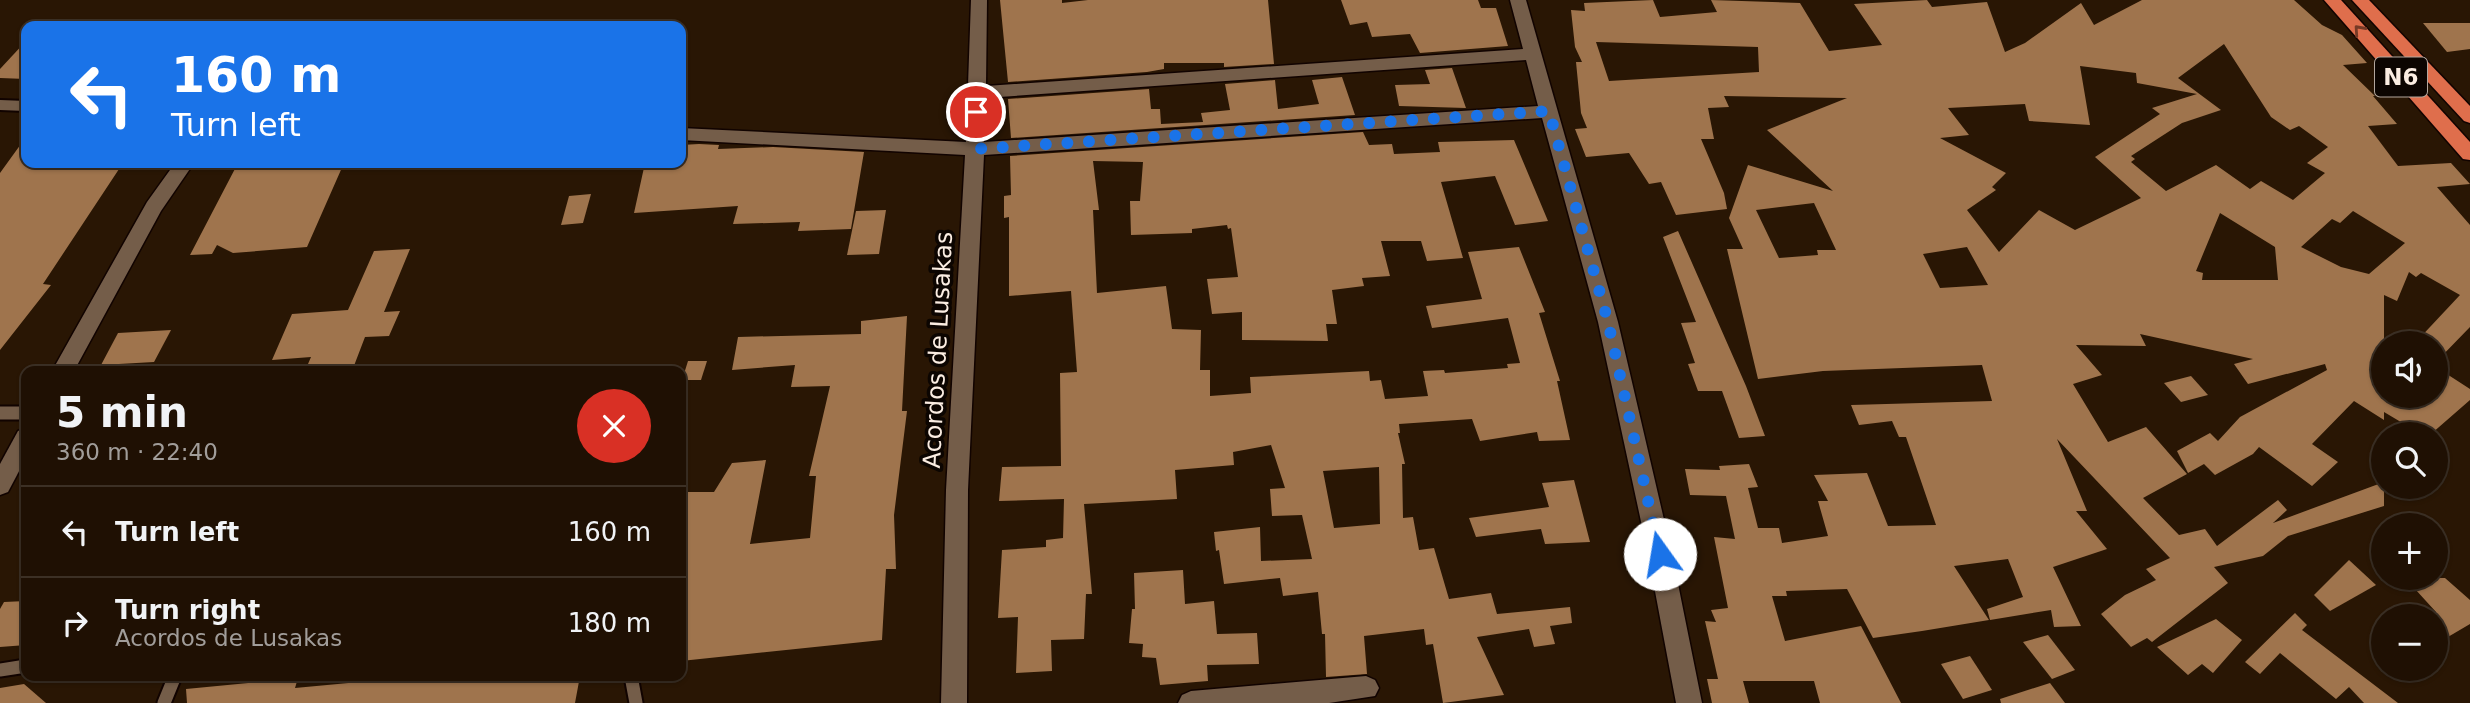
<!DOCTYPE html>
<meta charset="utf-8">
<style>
body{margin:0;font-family:"DejaVu Sans",sans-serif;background:#2c1e12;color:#f1f3f6;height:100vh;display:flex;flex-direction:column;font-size:26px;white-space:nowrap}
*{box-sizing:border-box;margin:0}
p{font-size:23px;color:#a19d9a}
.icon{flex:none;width:38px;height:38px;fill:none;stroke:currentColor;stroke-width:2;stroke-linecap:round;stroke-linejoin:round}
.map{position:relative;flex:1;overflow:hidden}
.details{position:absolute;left:21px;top:366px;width:665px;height:315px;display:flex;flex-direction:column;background:#1f1003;border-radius:14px;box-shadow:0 2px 5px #0004,0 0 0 2px #3c3025}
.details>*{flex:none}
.top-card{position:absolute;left:21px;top:21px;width:665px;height:147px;border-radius:14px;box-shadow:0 2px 5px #0004,0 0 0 2px #3c3025;background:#1a73e8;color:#fff;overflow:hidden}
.buttons{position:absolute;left:2371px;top:331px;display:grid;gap:14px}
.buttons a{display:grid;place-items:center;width:77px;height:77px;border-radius:50%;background:#1f1003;box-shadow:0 2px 5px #0004,0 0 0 2px #3c3025;font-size:35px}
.pin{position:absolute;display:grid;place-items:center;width:60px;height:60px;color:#fff;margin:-30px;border:4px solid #fff;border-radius:50%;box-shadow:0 2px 7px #0007}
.me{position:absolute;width:77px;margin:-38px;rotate:347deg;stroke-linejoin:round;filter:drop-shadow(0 0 5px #0008)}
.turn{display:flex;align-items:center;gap:24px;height:147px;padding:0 35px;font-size:32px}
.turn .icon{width:91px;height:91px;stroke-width:2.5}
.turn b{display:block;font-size:49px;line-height:60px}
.round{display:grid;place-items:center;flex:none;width:74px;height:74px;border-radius:37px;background:#2c1e12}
.summary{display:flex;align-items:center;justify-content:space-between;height:119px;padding:0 35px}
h1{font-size:42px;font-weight:800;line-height:52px}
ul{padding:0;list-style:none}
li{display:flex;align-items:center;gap:21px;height:91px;padding:0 35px;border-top:2px solid #3c3025}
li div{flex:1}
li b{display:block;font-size:26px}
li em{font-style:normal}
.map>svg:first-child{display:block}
.building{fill:#9f744d;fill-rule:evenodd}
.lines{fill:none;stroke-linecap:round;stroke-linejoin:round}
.service-far1-casing{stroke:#110300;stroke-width:14}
.service-casing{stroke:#110300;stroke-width:17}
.minor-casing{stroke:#110300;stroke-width:3}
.trunk-casing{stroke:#110300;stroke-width:3}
.service-far1{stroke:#745d49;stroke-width:10}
.service{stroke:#745d49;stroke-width:13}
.minor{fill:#745d49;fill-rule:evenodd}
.trunk{fill:#df6e4c;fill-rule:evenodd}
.oneway{stroke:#763a26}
.route{stroke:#1a73e8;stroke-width:12;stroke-dasharray:0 21.6}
.labels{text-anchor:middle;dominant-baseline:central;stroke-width:7;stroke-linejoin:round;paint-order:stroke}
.shield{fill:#0c0501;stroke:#b3a79e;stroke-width:2}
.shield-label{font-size:23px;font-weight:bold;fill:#fbede2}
.street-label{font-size:24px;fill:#fbede2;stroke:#0c0501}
</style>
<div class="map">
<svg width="2470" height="703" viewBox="0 0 2470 703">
<rect width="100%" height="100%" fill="#291604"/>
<g class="building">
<polygon points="1000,0 1062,0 1062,3 1088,0 1268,0 1274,64 1224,67 1224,63 1164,63 1164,69 1147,72 1008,82"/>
<polygon points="1341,0 1478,0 1481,8 1496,8 1508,46 1420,53 1410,34 1372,37 1367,22 1350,25"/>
<path d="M1653,0l7,17 57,-5 -6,-12 89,3 29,48 53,-6 -28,-41 73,-4 5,7 55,-5 18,50 20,-9 56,-40 13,22 48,-25h152l28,25 20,10 25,28 -24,2 32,31h-2l24,28 -29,2 30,40 53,-3 19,21 -33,3 33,38v102l-34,35v-19h-21l45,-48 -39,-22 -5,4 -7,-5 -12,29 -13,-6v101h52v-29l34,22v11l-39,34h-10l-37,-22v8l-30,-19 -42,43 26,18 -26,24 -53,-39 -6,7 -38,21 -11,-11 -16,9 -11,-22 33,-18 8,8 22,-24 87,-47 -2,-6 -77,20 -14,-20 19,-5 -113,-25 6,12 -70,-1 26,30 -29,9 35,58 38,-15 41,47 -44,24 36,37 26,-6 12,17 61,-46 9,10 -14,13 111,-41v24l-96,30 -25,20 -49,11 14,16 -76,59 -5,-4 -16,9 -30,-33 24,-19 31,-15 -10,-11 24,-11 -113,-119 30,72h-11l31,38 -54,18 28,59 -27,1 -3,-17 -61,10 -3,-11 36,-12 -15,-38 -54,7 35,54 -67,11 -49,7 -26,-49 -61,2 1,5h-15l13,45 76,-15 40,77h-81l-6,-22h-71l6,22h-37l-5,-24h11l-13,-58 11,1 -5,-12 17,-2 -14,-71 21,2 -9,-43 -36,-1 -5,-26 35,1 -1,-4 30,-2 9,23 -10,1 10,40h21l3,15 46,-7 -10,-35h10l-14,-26 53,-2 21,53 48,-1 -30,-88h-7l-7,-16 -33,4 -8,-20 141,-4 -10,-36 -159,6 -65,8 -31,-130h16l-14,-31 19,-53 85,26 -66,-61 80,-32 -123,-2 5,11 -21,1 6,31h-13l23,54 3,16 -51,6 -15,-33 -12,2 -20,-31 -43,4 -11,-28 12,-1 -6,-15 -5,-51h6l-7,-15 -4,-37 14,1 -1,-8zM1596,42l162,5 1,25 -150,9zM2224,44l47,73 19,13 9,-4 29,21 -21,16 18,10 -32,27 -32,-19 -11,8 -34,-24 -50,26 -35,-29 4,-3 -4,-3 51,-33 39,-13 -43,-32zM2080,66l56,7 1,10 60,11 -45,14 8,6 -65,43 46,41 -66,32 -36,-20 -40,42 -32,-42 29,-20 -4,-3 14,-14 -66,-35 29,-3 -21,-27 77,-4 4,17 61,4zM1814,203l22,47h-19l1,5 -39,3 -23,-48zM2353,211l52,32 -36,31 -28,-7 -40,-20 31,-28 8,4zM2220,213l55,34 3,33h-76l1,-7 -7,-2zM1967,247l21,38 -48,3 -17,-34z"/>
<polygon points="2423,23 2470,23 2470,49 2447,52"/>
<polygon points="26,41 26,79 0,78 0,69"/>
<polygon points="1452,68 1466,108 1399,106 1395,85 1430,84 1425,70"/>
<polygon points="1342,77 1355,115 1011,138 1008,99 1149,89 1151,109 1160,109 1161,124 1203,122 1201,113 1230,110 1225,84 1275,80 1278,109 1319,104 1312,80"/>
<path d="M1363,132l6,13 23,-1 2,10 46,-2 -2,-10 76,-2 34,81 -33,4 -20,-49 -54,6 22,76 -36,3 -6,-20h-40l9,35 -28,2 2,8 -32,4 5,34h-11l2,17 -86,-1v-28l-30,2 -5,-35 31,-2 -7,-49 -3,1 -1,-4 -35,4v4l-61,2 -1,-34h10l3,-39 -50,-1 6,49h-6l4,83 69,-7 6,43 29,1 -1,40h10v26l41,-3 -1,-16 119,-6 1,10 11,-1 4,19 43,-3 -5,-25 21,-1 1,3 63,-5 -1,-4 13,-1 -12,-45 -76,10 -6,-22 56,-7 -14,-47 51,-5 26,65 -6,1 21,68h-3l13,59 -31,1 -2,-9 -57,9 -8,-22 -73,5 1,9h-2l7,31h-3l1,54 10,-1 6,33 15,-2 15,51 42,-6 6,21 73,-7 2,16 -22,3 5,18 -21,3 -5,-18 -52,8 27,58 -61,8 -10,-59 -7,1 -2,-16 -60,7 3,38 -41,3 -1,-43h-3l-4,-42 -35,4 -3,-18 -56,6 -5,-34 -3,1 -2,-19 46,-5 1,34 51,-2 -10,-44 -30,1 -2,-27 15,-1 -14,-43 -38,7 1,13 -59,5 2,29 -93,5 8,90h-6l-2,45 -33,1 1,31 -36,2 2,-56 -20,1 4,-68 44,-3v-7l17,-2 1,-39 -65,2 3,-34 59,-1 -1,-93 17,-1 -6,-81 -62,5v-79l-5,1v-22l7,-1 -1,-39zM1379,467l1,57 -46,4 -11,-57z"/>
<polygon points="26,137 26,163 123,163 43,284 51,285 0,350 0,173"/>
<polygon points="699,144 719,145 718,149 773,147 864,152 851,229 798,231 800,222 733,224 738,206 634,213 645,163 681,163 681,145"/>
<polygon points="238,163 344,163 307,247 233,253 217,245 212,254 190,255"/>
<polygon points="591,194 583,223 561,225 569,196"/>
<polygon points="886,210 879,254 847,255 856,211"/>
<polygon points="1678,231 1746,386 1765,436 1739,438 1722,391 1698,391 1688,364 1695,363 1681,323 1696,322 1663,237"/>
<polygon points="410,249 384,312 400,311 389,336 365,337 352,371 305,371 311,357 272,360 292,314 348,310 374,251"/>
<polygon points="907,316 902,411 907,411 894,515 896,569 886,569 882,640 681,661 681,492 714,492 732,463 766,460 750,544 810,538 816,476 809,476 830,386 791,387 795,365 732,370 738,337 861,334 861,321"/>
<polygon points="171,330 154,362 101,365 118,333"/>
<polygon points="688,361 707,361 701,380 682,380"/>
<polygon points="2191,376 2208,395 2181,402 2164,383"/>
<polygon points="1574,480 1590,542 1545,544 1541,529 1476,537 1469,518 1549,507 1542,483"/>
<polygon points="2349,560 2376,585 2330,611 2314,595"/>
<polygon points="1183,570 1185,604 1214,601 1217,634 1257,633 1259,664 1207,665 1208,681 1160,685 1156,658 1142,657 1143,644 1129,643 1132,609 1135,609 1134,573"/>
<polygon points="2405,578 2445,578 2470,600 2470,624 2436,644 2436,612"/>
<polygon points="26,601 26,645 0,647 0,609 4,602"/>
<polygon points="2295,613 2307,625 2302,630 2398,703 2364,703 2349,687 2336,699 2280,653 2260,674 2245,662"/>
<polygon points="2216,619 2242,640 2213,673 2202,664 2188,675 2157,647"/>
<polygon points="2048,635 2075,670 2052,679 2023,642"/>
<polygon points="1970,656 1992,690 1963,699 1941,664"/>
<polygon points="423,676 580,676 575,703 187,703 186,689 298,678 295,688"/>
<polygon points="2050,683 2065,703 2001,703 2000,699"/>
<polygon points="24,684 46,703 0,703 0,688"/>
</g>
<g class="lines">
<defs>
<polyline id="service-far1" points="0,105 26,106"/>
<g id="service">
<polyline points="0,413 26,413"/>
<polyline points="0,670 26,666"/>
<polyline points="631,676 636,703"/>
<polyline points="164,703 175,676"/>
</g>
<g id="minor">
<path d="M971,0h16l-1,86 537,-37 -13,-49h16l92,322 54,232 30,149h-26l-28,-149 -50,-232 -56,-204 -558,37 -16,335 -1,213h-26l5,-213 19,-335 -284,-15v-12l285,14zM1526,60l12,46 -554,36 1,-44z"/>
<polygon points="175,163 194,163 161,211 74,371 52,371 147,202"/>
<polygon points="26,428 26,458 8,492 0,495 0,464 18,431"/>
<polygon points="1366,676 1375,680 1379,688 1375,696 1329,703 1178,703 1182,695 1191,691"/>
</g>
<g id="trunk">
<polygon points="2324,0 2341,0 2470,142 2470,160 2463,159"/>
<polygon points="2352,0 2369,0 2470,106 2470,123 2464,121"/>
</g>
</defs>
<use href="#service-far1" class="service-far1-casing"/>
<use href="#service" class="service-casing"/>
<use href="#minor" class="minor-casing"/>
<use href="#trunk" class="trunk-casing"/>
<use href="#service-far1" class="service-far1"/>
<use href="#service" class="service"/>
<use href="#minor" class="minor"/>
<use href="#trunk" class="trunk"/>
</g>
<defs><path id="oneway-chevron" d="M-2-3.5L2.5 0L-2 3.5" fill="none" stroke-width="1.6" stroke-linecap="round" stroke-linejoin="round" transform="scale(1.75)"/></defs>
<use class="oneway" href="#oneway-chevron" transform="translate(2359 30) rotate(-132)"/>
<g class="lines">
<polyline class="route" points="976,112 975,149 1549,111 1608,322 1660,554"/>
</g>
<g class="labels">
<rect class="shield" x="2375" y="57.5" width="52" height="39" rx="5"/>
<g class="shield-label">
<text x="2401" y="77">N6</text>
</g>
<g class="street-label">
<text transform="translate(938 350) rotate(-87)">Acordos de Lusakas</text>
</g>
</g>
</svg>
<div class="buttons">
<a><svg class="icon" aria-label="sound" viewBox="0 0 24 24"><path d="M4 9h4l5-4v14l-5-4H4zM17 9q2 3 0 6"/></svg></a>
<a><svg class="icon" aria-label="search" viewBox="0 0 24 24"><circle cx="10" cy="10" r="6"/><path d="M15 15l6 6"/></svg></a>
<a>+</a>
<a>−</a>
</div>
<div class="pin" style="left:976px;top:112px;background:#d93025"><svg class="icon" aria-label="arrive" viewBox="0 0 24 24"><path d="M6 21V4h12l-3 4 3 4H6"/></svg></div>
<svg class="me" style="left:1660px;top:554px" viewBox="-20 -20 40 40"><circle r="19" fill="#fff"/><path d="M0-13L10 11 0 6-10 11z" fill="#1a73e8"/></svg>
<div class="top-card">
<div class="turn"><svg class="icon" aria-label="left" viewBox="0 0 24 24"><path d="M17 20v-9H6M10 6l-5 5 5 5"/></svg><div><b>160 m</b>Turn left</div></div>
</div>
<section class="details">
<div class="summary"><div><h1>5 min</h1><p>360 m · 22:40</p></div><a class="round" style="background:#d93025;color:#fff"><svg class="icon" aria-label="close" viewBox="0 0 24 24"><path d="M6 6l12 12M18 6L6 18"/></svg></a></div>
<ul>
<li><svg class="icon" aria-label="left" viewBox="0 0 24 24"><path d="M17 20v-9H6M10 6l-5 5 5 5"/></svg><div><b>Turn left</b></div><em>160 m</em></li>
<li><svg class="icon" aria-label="right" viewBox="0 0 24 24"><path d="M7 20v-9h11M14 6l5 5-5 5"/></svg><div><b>Turn right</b><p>Acordos de Lusakas</p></div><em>180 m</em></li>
</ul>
</section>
</div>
